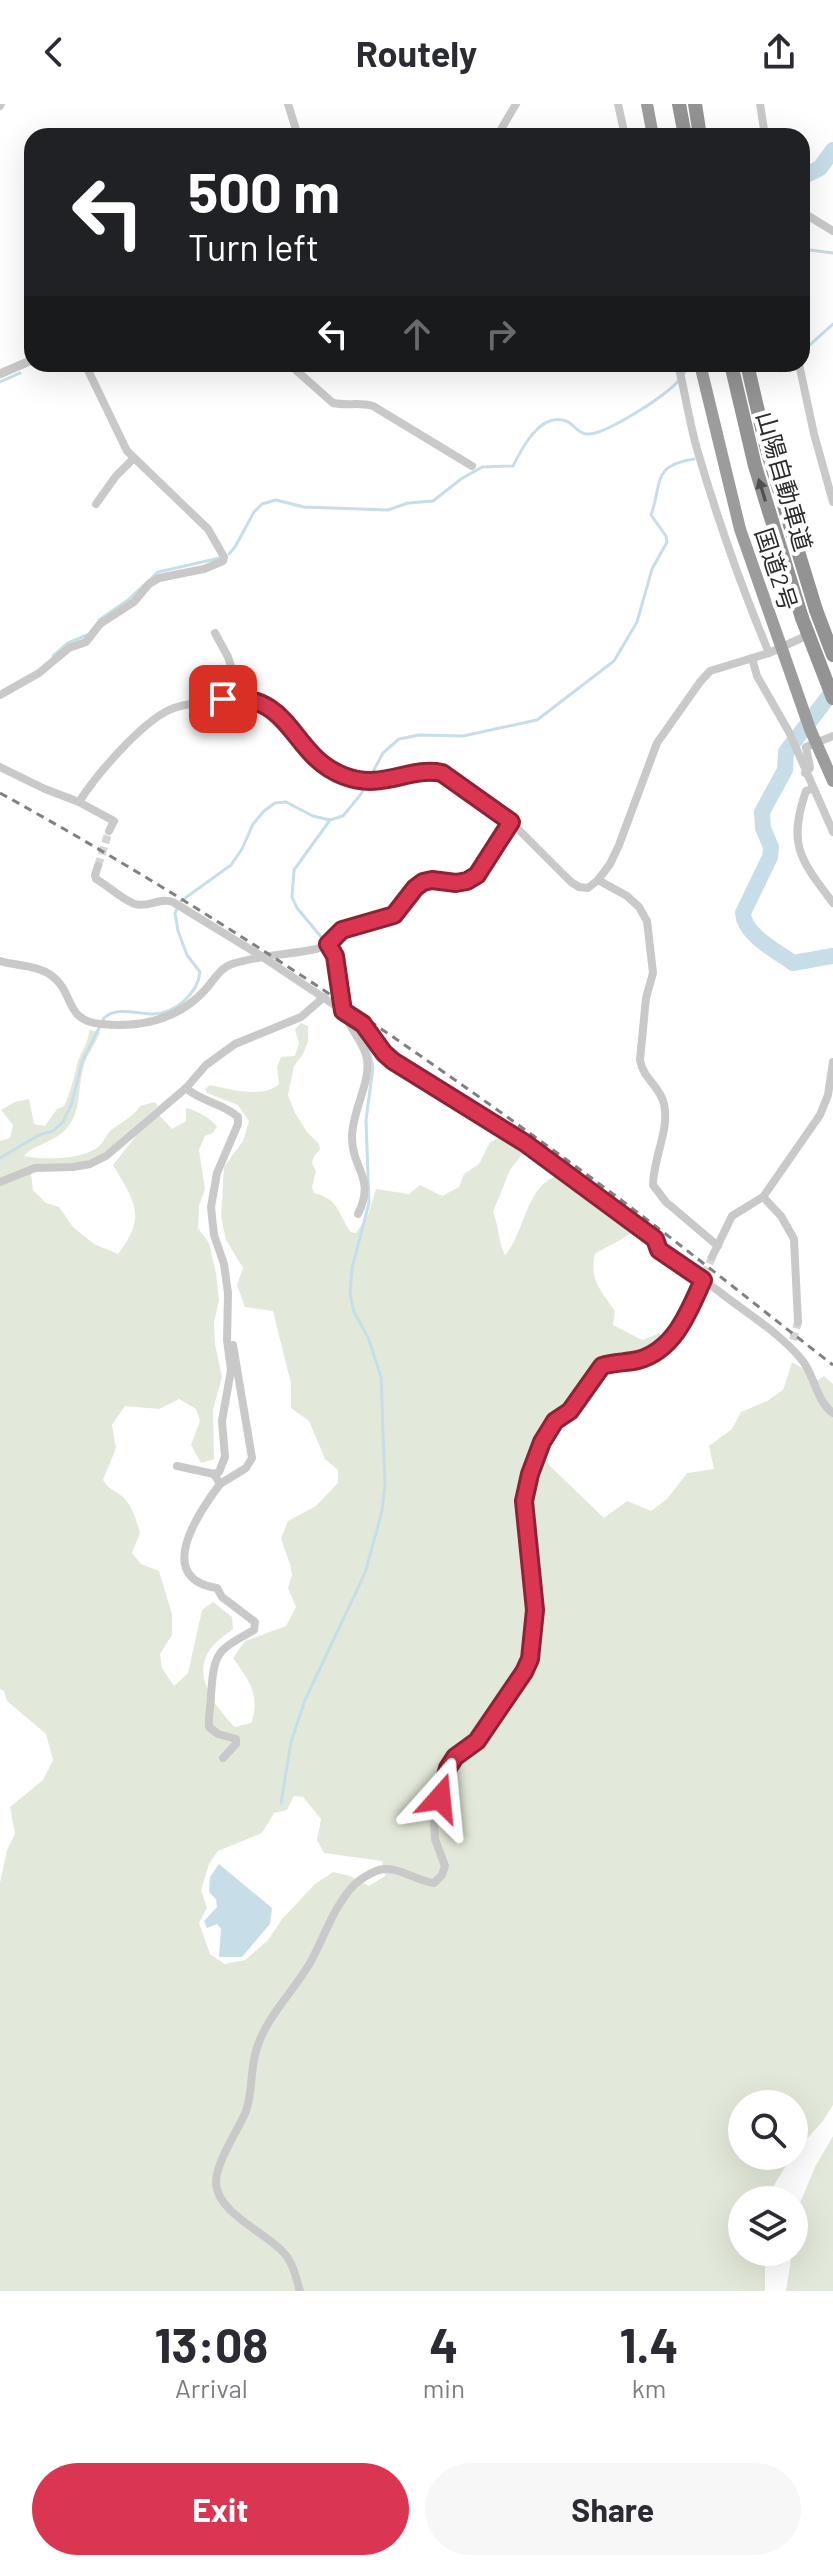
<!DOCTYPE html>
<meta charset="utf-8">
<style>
body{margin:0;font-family:Barlow,"Noto Sans JP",sans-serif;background:#f7f7f7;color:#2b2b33;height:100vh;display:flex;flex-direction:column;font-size:30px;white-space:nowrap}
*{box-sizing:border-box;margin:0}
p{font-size:26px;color:#7c7c81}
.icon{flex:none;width:44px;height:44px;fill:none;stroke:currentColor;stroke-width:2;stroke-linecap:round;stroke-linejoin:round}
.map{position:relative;height:2187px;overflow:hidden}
.details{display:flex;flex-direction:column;background:#fff;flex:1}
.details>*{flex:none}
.banner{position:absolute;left:24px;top:24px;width:786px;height:244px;border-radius:24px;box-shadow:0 8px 32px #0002;background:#202124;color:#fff;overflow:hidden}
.fabs{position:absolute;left:728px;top:1986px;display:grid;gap:16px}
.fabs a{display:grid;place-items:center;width:80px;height:80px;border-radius:50%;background:#fff;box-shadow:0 8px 32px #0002;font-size:40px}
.pin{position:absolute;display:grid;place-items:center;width:68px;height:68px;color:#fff;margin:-34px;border-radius:16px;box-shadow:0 4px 12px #0006}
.me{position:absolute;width:88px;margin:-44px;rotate:18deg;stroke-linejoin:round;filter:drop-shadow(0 0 6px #0008)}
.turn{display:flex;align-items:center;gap:28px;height:168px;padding:0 32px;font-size:36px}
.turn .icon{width:104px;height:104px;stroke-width:2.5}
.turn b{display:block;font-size:56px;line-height:68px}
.lanes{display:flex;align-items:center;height:76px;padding:0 32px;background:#0003;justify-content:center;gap:40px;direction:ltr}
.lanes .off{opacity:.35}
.eta{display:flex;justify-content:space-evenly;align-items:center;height:136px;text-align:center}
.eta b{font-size:48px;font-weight:700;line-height:56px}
.primary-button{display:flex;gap:16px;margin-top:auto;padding:16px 32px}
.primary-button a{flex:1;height:92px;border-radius:48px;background:#db3651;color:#fff;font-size:32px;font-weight:700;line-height:92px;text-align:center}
.primary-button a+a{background:#f7f7f7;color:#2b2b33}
header{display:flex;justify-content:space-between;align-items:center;height:104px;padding:0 32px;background:#fff;font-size:36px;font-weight:700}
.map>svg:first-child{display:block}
.green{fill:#e3e9da;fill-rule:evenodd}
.water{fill:#c7dee8}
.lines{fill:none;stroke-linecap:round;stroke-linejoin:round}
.stream{stroke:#c7dee8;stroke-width:3}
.river{stroke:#c7dee8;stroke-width:16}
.minor-tunnel{stroke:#d5d5d5;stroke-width:8;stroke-dasharray:8 4;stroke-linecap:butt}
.minor{stroke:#c9c9c9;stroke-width:8}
.tertiary{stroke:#c9c9c9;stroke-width:9}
.trunk{stroke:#9c9c9c;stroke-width:12}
.motorway{stroke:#939393;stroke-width:14}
.rail{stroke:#818181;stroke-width:3;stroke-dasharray:8 6;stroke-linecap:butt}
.motorway-bridge{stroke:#939393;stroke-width:14}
.oneway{fill:#505050}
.route-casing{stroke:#8e2335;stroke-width:20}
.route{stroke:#db3651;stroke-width:14}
.labels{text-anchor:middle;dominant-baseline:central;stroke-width:8;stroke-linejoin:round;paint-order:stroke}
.street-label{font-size:24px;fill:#2c2c2c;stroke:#fff}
</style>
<header><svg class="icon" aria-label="back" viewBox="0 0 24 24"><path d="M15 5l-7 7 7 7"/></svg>Routely<svg class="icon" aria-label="share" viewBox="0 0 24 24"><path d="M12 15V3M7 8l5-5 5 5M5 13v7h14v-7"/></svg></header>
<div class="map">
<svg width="833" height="2187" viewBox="0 0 833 2187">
<rect width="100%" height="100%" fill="#fff"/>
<g class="green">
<path d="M301,919l7,3v15l-5,13 -9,12 -6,29 7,18 12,19 12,12 1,6 -6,6 -2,7 4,8 -4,16 2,6c27,7 23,21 37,39l5,1 12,-18 8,-26 33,5 11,-9 22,11 17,-9 5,-13 15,-10 11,-22 16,-7 19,16 -15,19 -17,42c6,14 5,29 12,43 20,-22 21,-71 54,-80l72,58c-12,9 -24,13 -36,21 -6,26 6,37 20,57l-2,14 29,15 18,-7 1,10 -21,14 -38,5 -29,41 -25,19 -11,26 13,18 54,52 23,-17 24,10 16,-12 20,-26 27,-4 -5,-23 23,-17 9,-17 26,-11 16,-11 9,-28 12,7 8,15 12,-8 9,8v721l-10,16 -29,32v-49h-52v52h50l-21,34 -2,10h-27v52h23v39h-765v-408l7,-33 8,-16 -5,-27 33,-27 10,-20 -7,-26 -39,-33 -3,-10 -4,-2v-548l10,-3 3,-13 -12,-15 14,-8 14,-3 5,25 11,2 12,-17 7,-3c7,-15 10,-29 14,-45 4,-11 11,-19 11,-31l11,2c-3,10 -10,18 -14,28 -10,22 -2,52 -21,70 -12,13 -31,14 -41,26 18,4 60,4 75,-10 5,-4 7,-11 11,-15 11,-9 22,-13 30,-25l15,-4 3,4 -59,51 -17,5 -47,6 -4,6 2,16 13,13 13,4 14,20 21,17 24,10c29,-38 17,-52 -5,-89l26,-33 20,-17 13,14 14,-8v-13c10,2 26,11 31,19l-4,6 -8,3 -6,14 6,39 -6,17 -1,22 11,15 7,30 3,27 -5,23 1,21 7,33 -9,33 1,49 -13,4 -10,-18 9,-24 -4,-12 -17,-10 -20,10 -34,-3 -13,19 4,23 -13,32c6,10 12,10 20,17 9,8 14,25 17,36l-8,20 9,11 18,7 13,43v21l-12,19 2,14 12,18 14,-13 14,-63 11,-8 19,15 1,12c-6,5 -14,10 -19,16 -26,27 1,62 21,82l16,-4c10,-27 -2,-43 -18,-65l12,-17 41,-15 10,-19 -8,-19 4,-13 -2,-11 -9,-25 7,-18 28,-15 22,-23v-13l-13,-11 -16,-38 -18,-13v-24l-18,-73 -28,-4 -8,-22 6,-17 -17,-28 -5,-23 3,-50 19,-26 6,-20 -11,-16 -31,-12 -2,-4 5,-4c19,4 53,14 69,-1l-2,-17 4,-10 14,-1 4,-13 -4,-14zM294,1692l9,1 18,22 -4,21 7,13 58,8 3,15 -16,10 -19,-10 -17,-4 -18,12 -33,35 -14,21 -23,20 -20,4 -15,-10 -11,-31 8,-15 -6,-18 8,-26 9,-13 44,-18 12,-20 13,-3z"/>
<polygon points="833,2032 833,2187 786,2187 800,2099 815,2063"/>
</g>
<polygon class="water" points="219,1760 272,1804 270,1820 242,1853 219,1853 221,1825 217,1820 207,1824 204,1817 217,1803 216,1795 209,1788 210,1773"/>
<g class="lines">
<g class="stream">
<polyline points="802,145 833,149"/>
<polyline points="803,247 833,220"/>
<polyline points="781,267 788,260"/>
<polyline points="683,271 690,260"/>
<polyline points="0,278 20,269"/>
<path d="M229,450l6,-7 19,-35 8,-8 14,-4 28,7 84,3 20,-7 25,-2 28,-22 21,-12 31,-1c9,-18 27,-54 53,-45 8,3 12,13 21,13 16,2 81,-39 91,-53"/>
<polyline points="99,516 128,496 158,468 220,454"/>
<polyline points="53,552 68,539 87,531"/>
<polyline points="330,716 294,766 292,793 297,804 322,834 337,892"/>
<path d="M0,1054l39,-23 14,-4 10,-9 9,-19 10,-41 22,-44c13,-12 33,-4 49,-4 22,0 45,-21 47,-42l-13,-17 -9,-24 -3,-18 6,-12 50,-36 11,-16 11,-25 11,-13 11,-8 11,-1 27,14 17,4 13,-4 18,-22 22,-41 16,-14 20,-4 44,1 74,-16 77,-59 23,-39 15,-53 15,-27 -1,-6 -15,-21c12,-33 0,-49 43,-56"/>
<polyline points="281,1699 291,1638 305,1596 365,1469 382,1407 385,1381 381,1273 368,1233 354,1208 350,1190 352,1164 369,1099 366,1016 373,963 367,937 354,920"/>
</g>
<g class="river">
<polyline points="802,73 820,64 833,46"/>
<path d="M833,587l-47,61 -1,18 -23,42 1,16 8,19 -1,10 -27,56c1,22 34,38 50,50l40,-7"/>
</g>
<g class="minor-tunnel">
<polyline points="98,762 109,727"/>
<polyline points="705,1171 712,1153"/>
<polyline points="793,1236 798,1218"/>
</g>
<g class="minor">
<polyline points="288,0 298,32"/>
<polyline points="618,0 625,32"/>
<polyline points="760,0 765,32"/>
<polyline points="0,2 1,0"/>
<polyline points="497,32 516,0"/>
<polyline points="802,108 833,127"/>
<path d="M289,260l44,39c14,3 26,-1 40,3l99,60"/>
<path d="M678,260c7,28 11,57 19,85 20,69 44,137 72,204"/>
<polyline points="799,260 814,330 833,398"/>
<polyline points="96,400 116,372 134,354"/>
<polyline points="215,529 228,553 241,593"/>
<polyline points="752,554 757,572 789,628 833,728"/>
<polyline points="0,591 39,569 69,544 86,538 100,520 134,498 149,480 159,474 204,465 223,457 224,453 208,425 127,347 85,260"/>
<polyline points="0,663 45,685 79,698 114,717 109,727"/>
<polyline points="805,669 810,664 806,643 833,632"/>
<path d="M812,685l-6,2c-19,55 -5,69 27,112"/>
<path d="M79,698c17,-27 61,-78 90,-92 14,-7 33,-7 48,-10 15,-2 33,-5 48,4 31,20 43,60 81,72 41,14 64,-10 96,-3l69,49 60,60 8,5 9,1 10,-8 12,-16 9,-19 38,-102 43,-61 10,-11 59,-18 41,-19"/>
<path d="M98,762l-3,9 1,4c11,6 28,22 39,25 13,4 25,-7 38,-2l88,54 102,68 21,29 9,8 132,82 130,96c6,23 48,39 66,54 27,21 60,41 81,67 13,16 14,41 31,53"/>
<path d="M598,776l29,16 12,11 8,14 6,52 -7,25 -6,62c3,19 20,26 24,44 6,26 -11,54 -11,81l13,17 52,44"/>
<path d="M328,840c13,17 10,44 15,65 4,18 21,31 24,50 4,23 -15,52 -15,78 0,33 24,40 6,77"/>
<path d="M0,857c17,5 38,4 52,15 23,17 12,45 49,48 40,4 78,-5 105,-35 8,-9 14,-21 26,-25 28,-9 56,-9 84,-15 16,-4 25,-20 41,-25 12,-3 25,-3 36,-8 14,-8 17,-29 33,-35 14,-5 28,6 42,0 15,-7 32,-44 43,-59"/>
<polyline points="0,1078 35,1064 73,1063 90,1060 106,1052 186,984 206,961 235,940 301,913 324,893"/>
<polyline points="763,1093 781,1112 794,1135 798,1218"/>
<polyline points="712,1153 732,1112 763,1093 820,1011 828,991 833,958"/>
<path d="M177,1362l37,8 5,-2 6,-15 -3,-36 9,-51 -4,-30 1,-47 -4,-29 -10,-29 -3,-28 6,-34 21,-49v-7c-15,-14 -37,-15 -52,-29"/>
<polyline points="214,1370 220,1380 246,1364 252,1354 233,1241"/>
<path d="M220,1380c-21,28 -67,94 -3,104l5,9 33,25 -1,8c-37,21 -40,21 -43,65 0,11 -3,21 -2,32l9,7 18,5v5l-13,14"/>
<path d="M300,2187c-4,-13 -7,-29 -17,-39 -17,-19 -65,-39 -67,-68 -1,-21 22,-53 30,-73 7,-20 4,-40 10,-60 9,-33 37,-59 54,-88 14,-25 24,-58 45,-79 6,-5 14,-10 21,-13 19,-8 39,10 58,12l8,-8 3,-9 -10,-27 -1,-14 14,-57 7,-11 22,-16 47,-69 6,-13 5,-49 -11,-109 6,-27 12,-32 13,-21 15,-10 32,-45c12,-5 25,-3 38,-7 36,-11 53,-52 65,-84"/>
</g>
<polyline class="tertiary" points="0,270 32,256"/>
<g class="trunk">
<polyline points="647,0 653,32"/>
<polyline points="700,260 740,425 810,625 833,677"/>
</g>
<g class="motorway">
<polyline points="679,0 685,32"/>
<polyline points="695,0 700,32"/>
<polyline points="731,260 755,362 802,514"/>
<polyline points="747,260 767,346 816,506"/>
</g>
<path class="rail" d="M0,689c196,108 383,233 564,365 92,66 180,138 269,207"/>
<g class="motorway-bridge">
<polyline points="816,506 833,551"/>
<polyline points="802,514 833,594"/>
</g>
</g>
<defs><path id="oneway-solid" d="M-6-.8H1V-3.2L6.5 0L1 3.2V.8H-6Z" transform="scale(2)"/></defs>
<use class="oneway" href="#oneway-solid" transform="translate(762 386) rotate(-107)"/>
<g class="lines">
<defs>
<path id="route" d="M223,595c71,-7 66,56 121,77 39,15 65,-10 98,-3l69,49 -34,53 -10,6 -11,2 -24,-3 -9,2 -8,6 -21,27 -52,15 -14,14 7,12 8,55 20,13 21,29 9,8 132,82 130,96 4,11 44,30c-14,31 -28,70 -65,80 -12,3 -24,2 -36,6l-32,45 -15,10 -13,21 -12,32 -6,27 11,109 -5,49 -6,13 -47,69 -22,16 -7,11 -8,30"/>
</defs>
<use href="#route" class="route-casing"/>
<use href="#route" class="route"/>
</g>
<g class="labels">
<g class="street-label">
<text transform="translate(785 377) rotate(74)">山陽自動車道</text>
<text transform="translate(777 465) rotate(72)">国道2号</text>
</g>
</g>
</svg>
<div class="fabs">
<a><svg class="icon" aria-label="search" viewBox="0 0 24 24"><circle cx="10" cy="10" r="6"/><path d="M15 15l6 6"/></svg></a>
<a><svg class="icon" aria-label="layers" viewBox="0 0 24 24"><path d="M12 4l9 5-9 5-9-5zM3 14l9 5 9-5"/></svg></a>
</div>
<div class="pin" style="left:223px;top:595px;background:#d93025"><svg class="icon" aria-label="arrive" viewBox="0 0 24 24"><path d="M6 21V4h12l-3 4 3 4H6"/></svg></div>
<svg class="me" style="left:440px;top:1694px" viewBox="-20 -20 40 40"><path d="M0-17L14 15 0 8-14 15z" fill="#db3651" stroke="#fff" stroke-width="4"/></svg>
<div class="banner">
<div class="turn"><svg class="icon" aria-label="left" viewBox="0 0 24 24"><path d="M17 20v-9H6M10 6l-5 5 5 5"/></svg><div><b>500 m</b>Turn left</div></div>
<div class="lanes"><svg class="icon" aria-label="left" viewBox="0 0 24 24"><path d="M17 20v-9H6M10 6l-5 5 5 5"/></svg><svg class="icon off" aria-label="ahead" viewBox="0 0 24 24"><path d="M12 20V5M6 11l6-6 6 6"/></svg><svg class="icon off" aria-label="right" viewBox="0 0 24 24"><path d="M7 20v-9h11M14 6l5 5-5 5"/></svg></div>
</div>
</div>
<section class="details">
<div class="eta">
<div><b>13:08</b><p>Arrival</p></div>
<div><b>4</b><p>min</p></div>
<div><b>1.4</b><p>km</p></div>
</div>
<div class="primary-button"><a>Exit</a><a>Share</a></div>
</section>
